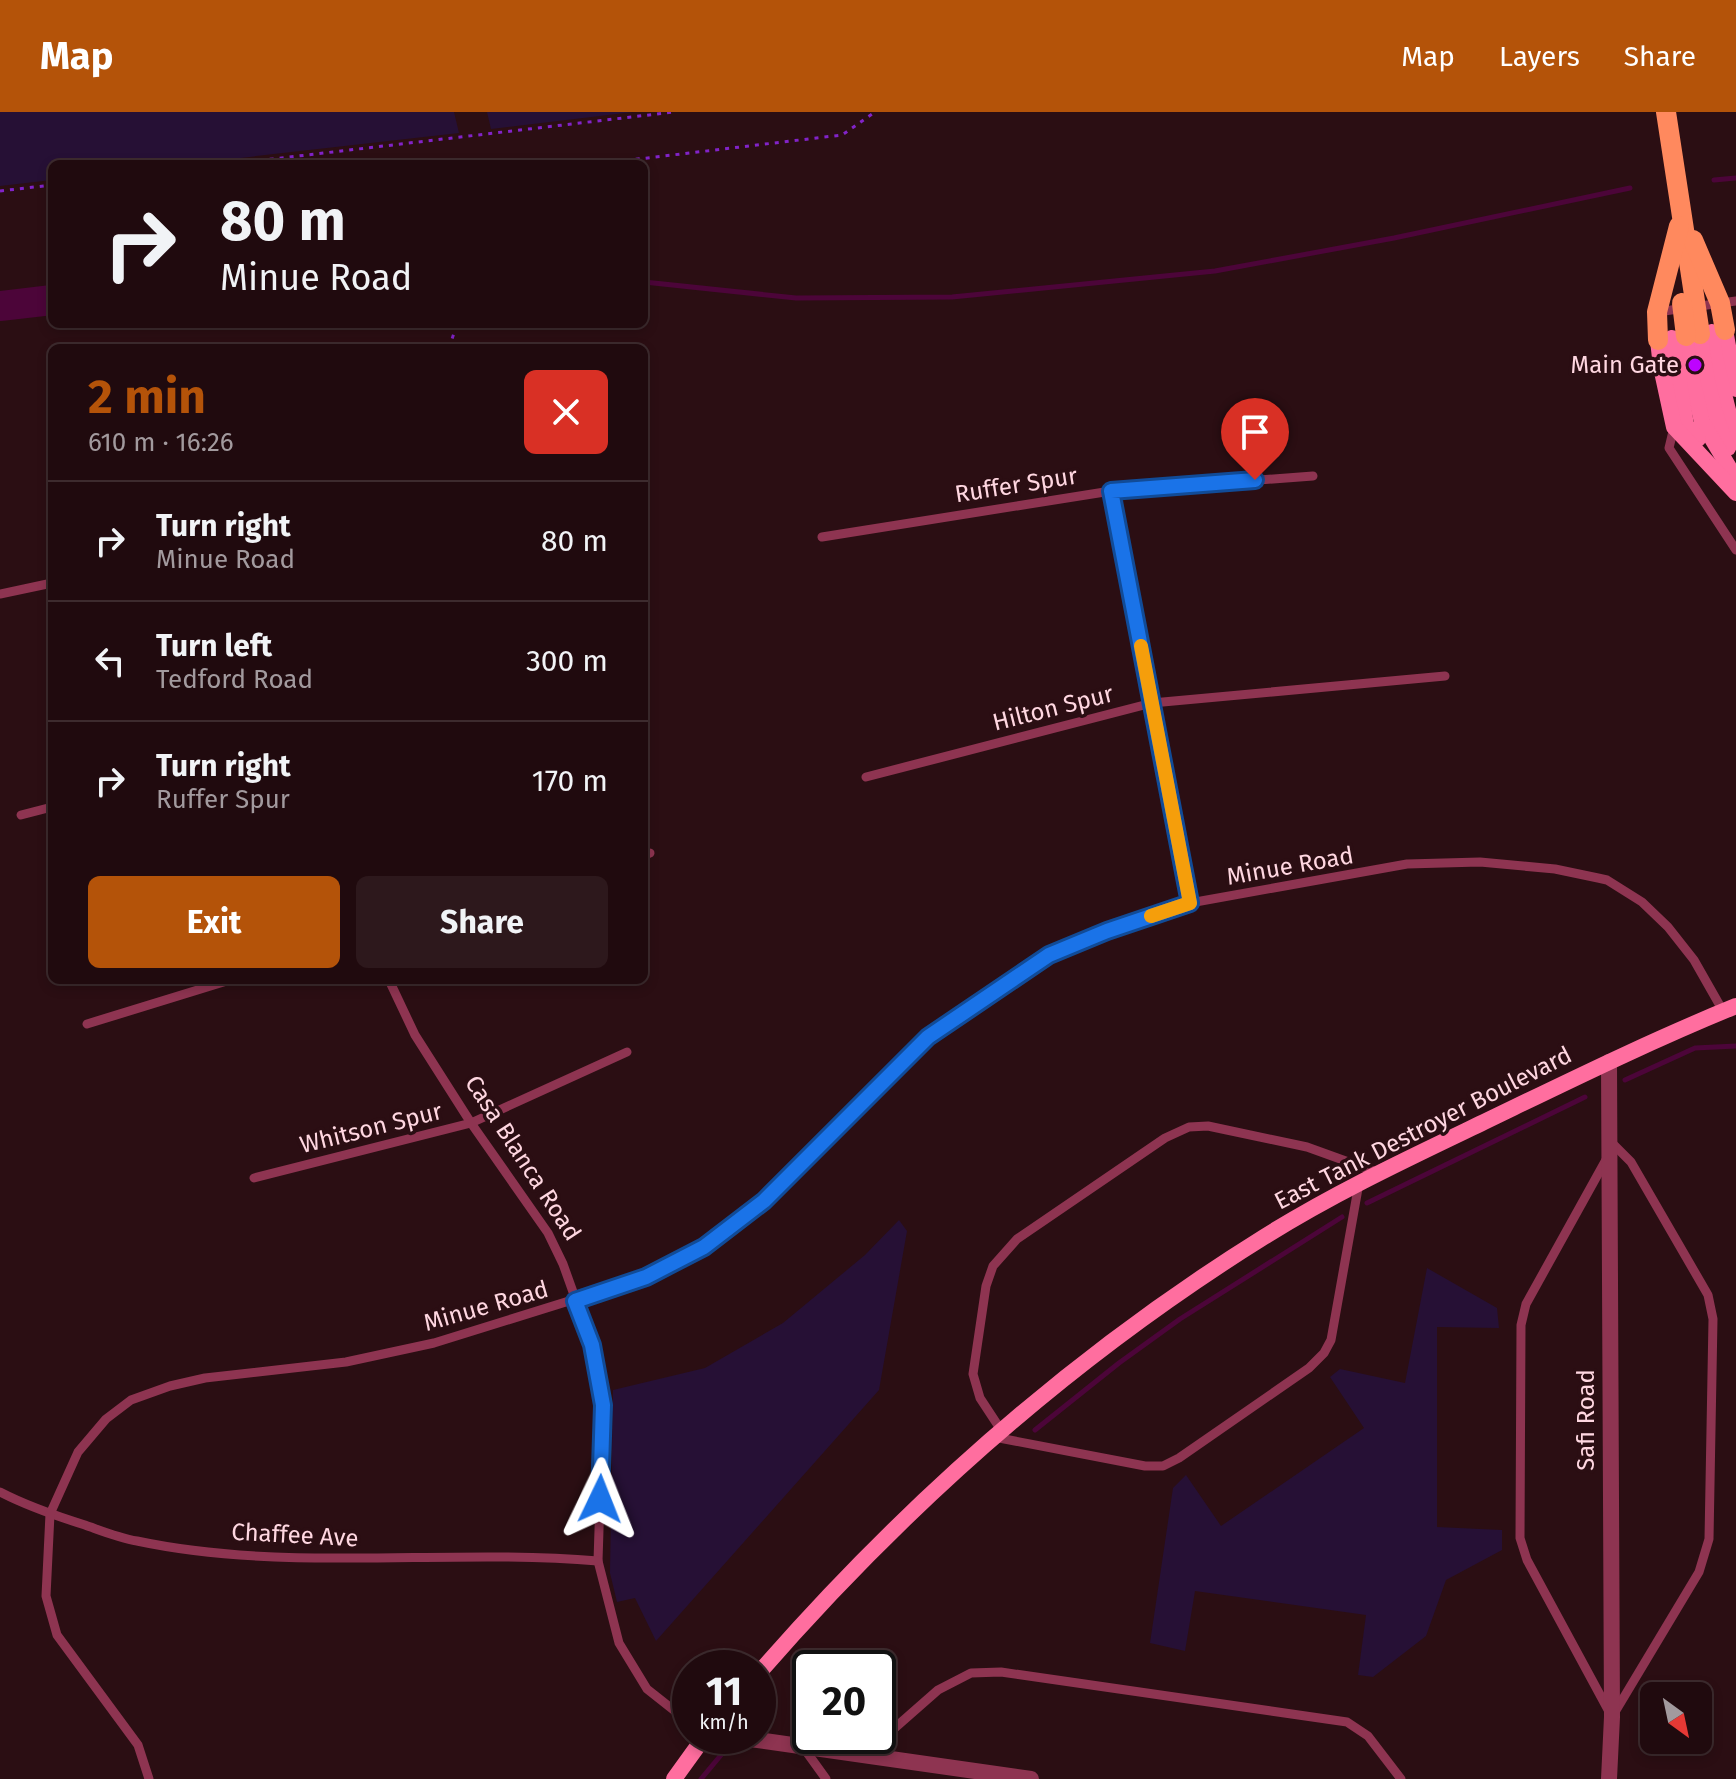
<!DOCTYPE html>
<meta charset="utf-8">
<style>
body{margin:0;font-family:"Fira Sans",sans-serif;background:#2d181c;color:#f1f3f6;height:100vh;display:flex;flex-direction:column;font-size:30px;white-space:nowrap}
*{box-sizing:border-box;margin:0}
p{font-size:26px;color:#a29a9e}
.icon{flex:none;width:44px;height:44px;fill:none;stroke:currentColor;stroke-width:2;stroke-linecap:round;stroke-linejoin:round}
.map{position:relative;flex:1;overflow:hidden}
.details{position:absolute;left:48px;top:232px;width:600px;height:640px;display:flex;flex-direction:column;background:#200a0e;border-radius:12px;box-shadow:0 4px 12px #0003,0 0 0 2px #3d2b2e}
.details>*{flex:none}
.guide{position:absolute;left:48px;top:48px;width:600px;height:168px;border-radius:12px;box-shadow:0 4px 12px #0003,0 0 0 2px #3d2b2e;background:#200a0e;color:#f1f3f6;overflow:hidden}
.needle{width:52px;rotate:147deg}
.tools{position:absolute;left:1640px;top:1570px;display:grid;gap:16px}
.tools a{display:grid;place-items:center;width:72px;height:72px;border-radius:12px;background:#200a0e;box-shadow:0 4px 12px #0003,0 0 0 2px #3d2b2e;font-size:40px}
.speed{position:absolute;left:672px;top:1538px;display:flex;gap:16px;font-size:40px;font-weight:700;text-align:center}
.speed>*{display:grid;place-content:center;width:104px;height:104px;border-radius:50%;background:#200a0e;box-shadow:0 4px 12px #0003,0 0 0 2px #3d2b2e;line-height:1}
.speed small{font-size:20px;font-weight:400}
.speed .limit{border:4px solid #111;border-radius:12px;background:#fff;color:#111}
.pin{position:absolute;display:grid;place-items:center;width:68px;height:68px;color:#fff;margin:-82px -34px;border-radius:50% 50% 50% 0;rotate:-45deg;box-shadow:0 0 8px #0007}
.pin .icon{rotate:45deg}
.me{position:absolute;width:88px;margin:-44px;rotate:2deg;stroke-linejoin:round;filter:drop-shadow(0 0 6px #0008)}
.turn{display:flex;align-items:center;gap:28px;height:168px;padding:0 40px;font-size:36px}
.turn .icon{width:104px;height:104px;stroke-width:2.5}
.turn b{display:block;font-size:56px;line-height:68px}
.round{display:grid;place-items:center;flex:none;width:84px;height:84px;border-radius:12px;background:#2d181c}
.overview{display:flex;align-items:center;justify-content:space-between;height:136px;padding:0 40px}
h1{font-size:48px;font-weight:700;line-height:60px;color:#b45309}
.primary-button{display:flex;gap:16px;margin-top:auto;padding:16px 40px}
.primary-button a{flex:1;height:92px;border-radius:12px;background:#b45309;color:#fff;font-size:32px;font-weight:700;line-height:92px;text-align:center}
.primary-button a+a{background:#2d181c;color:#f1f3f6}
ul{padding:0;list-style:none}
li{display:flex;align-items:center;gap:24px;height:120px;padding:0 40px;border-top:2px solid #3d2b2e}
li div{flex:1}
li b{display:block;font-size:30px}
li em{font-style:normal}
header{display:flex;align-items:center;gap:48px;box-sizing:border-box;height:112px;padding:0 40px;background:#b45309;color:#fff}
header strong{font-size:38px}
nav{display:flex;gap:44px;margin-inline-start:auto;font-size:28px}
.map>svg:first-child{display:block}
.green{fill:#261035}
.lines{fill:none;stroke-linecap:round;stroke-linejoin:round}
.stream{stroke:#4c0539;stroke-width:5}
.river{stroke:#4c0539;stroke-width:30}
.path{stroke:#8223c8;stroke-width:3;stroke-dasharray:4 6;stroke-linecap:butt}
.lane{stroke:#8e3451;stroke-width:9}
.street{stroke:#8e3451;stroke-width:16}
.secondary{stroke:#ff6e9f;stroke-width:16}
.primary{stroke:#ff895e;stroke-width:20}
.route-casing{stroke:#114b97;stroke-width:20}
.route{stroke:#1a73e8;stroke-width:14}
.slow{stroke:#f59e0b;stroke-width:14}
.poi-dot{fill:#bd03ff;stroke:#2b0e13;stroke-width:3}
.labels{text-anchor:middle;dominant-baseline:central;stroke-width:7;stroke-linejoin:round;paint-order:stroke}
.poi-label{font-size:24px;fill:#ffd7e1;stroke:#2b0e13;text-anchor:end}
.street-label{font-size:24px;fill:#ffd7e1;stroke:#2b0e13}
</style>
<header>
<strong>Map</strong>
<nav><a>Map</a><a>Layers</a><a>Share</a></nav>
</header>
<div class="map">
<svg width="1736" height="1667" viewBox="0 0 1736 1667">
<rect width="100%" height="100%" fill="#2b0e13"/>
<g class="green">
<polygon points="0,0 454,0 459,21 187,52 52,52 52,68 0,74"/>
<polygon points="487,0 633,0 491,17"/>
<polygon points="899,1108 907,1119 879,1278 656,1529 635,1486 617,1490 610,1461 613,1278 705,1256 783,1211 865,1143"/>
<polygon points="1427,1156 1497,1196 1499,1216 1437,1215 1437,1415 1502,1418 1502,1438 1446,1468 1426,1524 1373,1565 1358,1563 1366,1503 1195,1479 1185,1539 1150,1531 1173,1376 1186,1363 1221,1414 1364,1316 1330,1265 1340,1257 1405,1271"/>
</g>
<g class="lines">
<g class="stream">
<polyline points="1714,68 1736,66"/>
<polyline points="644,170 796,186 952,185 1215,159 1394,126 1630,76"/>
<polyline points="1625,968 1695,936 1736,934"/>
<polyline points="1367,1091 1585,985"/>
<polyline points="1035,1318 1119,1251 1180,1207 1342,1105"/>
<polyline points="701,1667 726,1637"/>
</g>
<polyline class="river" points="0,194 52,188"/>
<g class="path">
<polyline points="230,52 674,0"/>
<polyline points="596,52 842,23 875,0"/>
<polyline points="0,79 52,73"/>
<polyline points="449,236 457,212"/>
</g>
<g class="lane">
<polyline points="1657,200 1736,189"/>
<polyline points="1674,315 1669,336 1736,438"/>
<polyline points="1111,379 1190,791"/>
<polyline points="822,425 1111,379 1313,364"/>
<polyline points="0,482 52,471"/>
<polyline points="866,665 1152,591 1445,564"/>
<polyline points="21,703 52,695"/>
<polyline points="644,743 650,741"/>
<polyline points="389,868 415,923 471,1011 548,1121 563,1152 592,1233 603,1293 598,1449 619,1531 647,1577 690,1611"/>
<polyline points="87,912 230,868"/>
<polyline points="1607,1046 1526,1192 1521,1213 1520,1426 1527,1448 1612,1605 1699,1460 1709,1427 1713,1207 1708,1183 1631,1050 1609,1028"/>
<polyline points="254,1066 471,1011 627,940"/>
<polyline points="1001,1318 980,1286 973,1262 986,1174 993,1154 1017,1127 1165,1026 1189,1015 1208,1014 1307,1035 1379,1061"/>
<polyline points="994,1325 1145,1354 1163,1354 1179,1346 1309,1256 1324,1241 1331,1228 1359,1071"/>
<path d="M0,1380c27,14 56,24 85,33 17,6 34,13 52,16 151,32 309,7 461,20"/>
<polyline points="803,1635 826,1667"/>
<polyline points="864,1643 938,1578 971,1561 1001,1560 1347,1610 1368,1624 1401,1667"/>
<polyline points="149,1667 138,1633 57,1523 46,1484 50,1402 78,1340 106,1307 131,1288 170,1274 205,1266 346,1250 434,1231 646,1165 704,1135 764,1089 928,925 997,877 1049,843 1107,819 1190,791 1407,752 1480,750 1555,757 1598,766 1607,768 1642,790 1668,815 1694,848 1723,899"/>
</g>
<g class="street">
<polyline points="1609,950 1612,1605 1609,1667"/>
<polyline points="729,1624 1031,1667"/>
</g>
<g class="secondary">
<polyline points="1725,218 1736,277"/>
<polyline points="1712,220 1715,246 1736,330"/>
<path d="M1700,222c4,39 12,77 28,114"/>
<polyline points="1686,224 1688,250 1702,310 1736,367"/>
<polyline points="1672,226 1686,313 1698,327"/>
<polyline points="1658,228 1661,255 1674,315 1736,381"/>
<path d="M758,1562c147,-169 315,-318 506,-437 70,-44 145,-79 220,-115 83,-40 166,-81 252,-116"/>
<polyline points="674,1667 705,1624"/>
</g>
<g class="primary">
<polyline points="1666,0 1700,222"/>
<polyline points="1693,128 1720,191 1725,218"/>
<polyline points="1682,191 1686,224"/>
<polyline points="1658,228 1657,200 1679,114"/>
</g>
</g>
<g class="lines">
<defs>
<polyline id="route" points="600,1387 603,1293 592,1233 575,1189 646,1165 704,1135 764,1089 928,925 1049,843 1107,819 1190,791 1111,379 1255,368"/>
</defs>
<use href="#route" class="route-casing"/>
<use href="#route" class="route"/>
<polyline class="slow" points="1141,534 1190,791 1151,804"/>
</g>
<circle class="poi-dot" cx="1695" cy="253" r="8"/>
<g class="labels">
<g class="poi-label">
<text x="1679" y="253">Main Gate</text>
</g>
<g class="street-label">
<text transform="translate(1016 373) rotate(-9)">Ruffer Spur</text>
<text transform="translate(1053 596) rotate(-14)">Hilton Spur</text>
<text transform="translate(1290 754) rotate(-10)">Minue Road</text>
<text transform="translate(371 1016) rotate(-14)">Whitson Spur</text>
<text transform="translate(1423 1016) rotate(-27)">East Tank Destroyer Boulevard</text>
<text transform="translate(523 1046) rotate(57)">Casa Blanca Road</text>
<text transform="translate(486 1194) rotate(-16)">Minue Road</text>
<text transform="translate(1586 1308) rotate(-90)">Safi Road</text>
<text transform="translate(295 1423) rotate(3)">Chaffee Ave</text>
</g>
</g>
</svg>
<div class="tools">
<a><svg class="needle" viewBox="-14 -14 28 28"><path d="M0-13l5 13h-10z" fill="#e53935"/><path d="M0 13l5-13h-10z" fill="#a29a9e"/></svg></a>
</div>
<div class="speed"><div>11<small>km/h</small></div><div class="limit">20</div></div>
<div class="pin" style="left:1255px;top:368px;background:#d93025"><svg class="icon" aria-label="arrive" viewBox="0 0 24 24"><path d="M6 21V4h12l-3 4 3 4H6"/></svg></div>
<svg class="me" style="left:600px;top:1387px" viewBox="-20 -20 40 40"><path d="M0-17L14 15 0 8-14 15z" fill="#1a73e8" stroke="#fff" stroke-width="4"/></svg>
<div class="guide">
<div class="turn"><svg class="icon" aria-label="right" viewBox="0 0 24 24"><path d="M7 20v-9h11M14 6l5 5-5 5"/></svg><div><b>80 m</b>Minue Road</div></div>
</div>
<section class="details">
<div class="overview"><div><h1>2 min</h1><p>610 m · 16:26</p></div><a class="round" style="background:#d93025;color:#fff"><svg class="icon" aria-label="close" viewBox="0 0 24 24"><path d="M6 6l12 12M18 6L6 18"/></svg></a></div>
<ul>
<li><svg class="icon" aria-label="right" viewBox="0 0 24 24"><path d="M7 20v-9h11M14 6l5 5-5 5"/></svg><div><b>Turn right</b><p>Minue Road</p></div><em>80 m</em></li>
<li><svg class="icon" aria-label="left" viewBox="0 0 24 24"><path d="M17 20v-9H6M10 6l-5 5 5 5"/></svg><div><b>Turn left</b><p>Tedford Road</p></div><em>300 m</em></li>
<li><svg class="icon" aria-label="right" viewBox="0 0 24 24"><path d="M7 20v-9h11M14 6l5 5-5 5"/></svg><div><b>Turn right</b><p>Ruffer Spur</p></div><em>170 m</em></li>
</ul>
<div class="primary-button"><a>Exit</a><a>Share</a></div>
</section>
</div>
